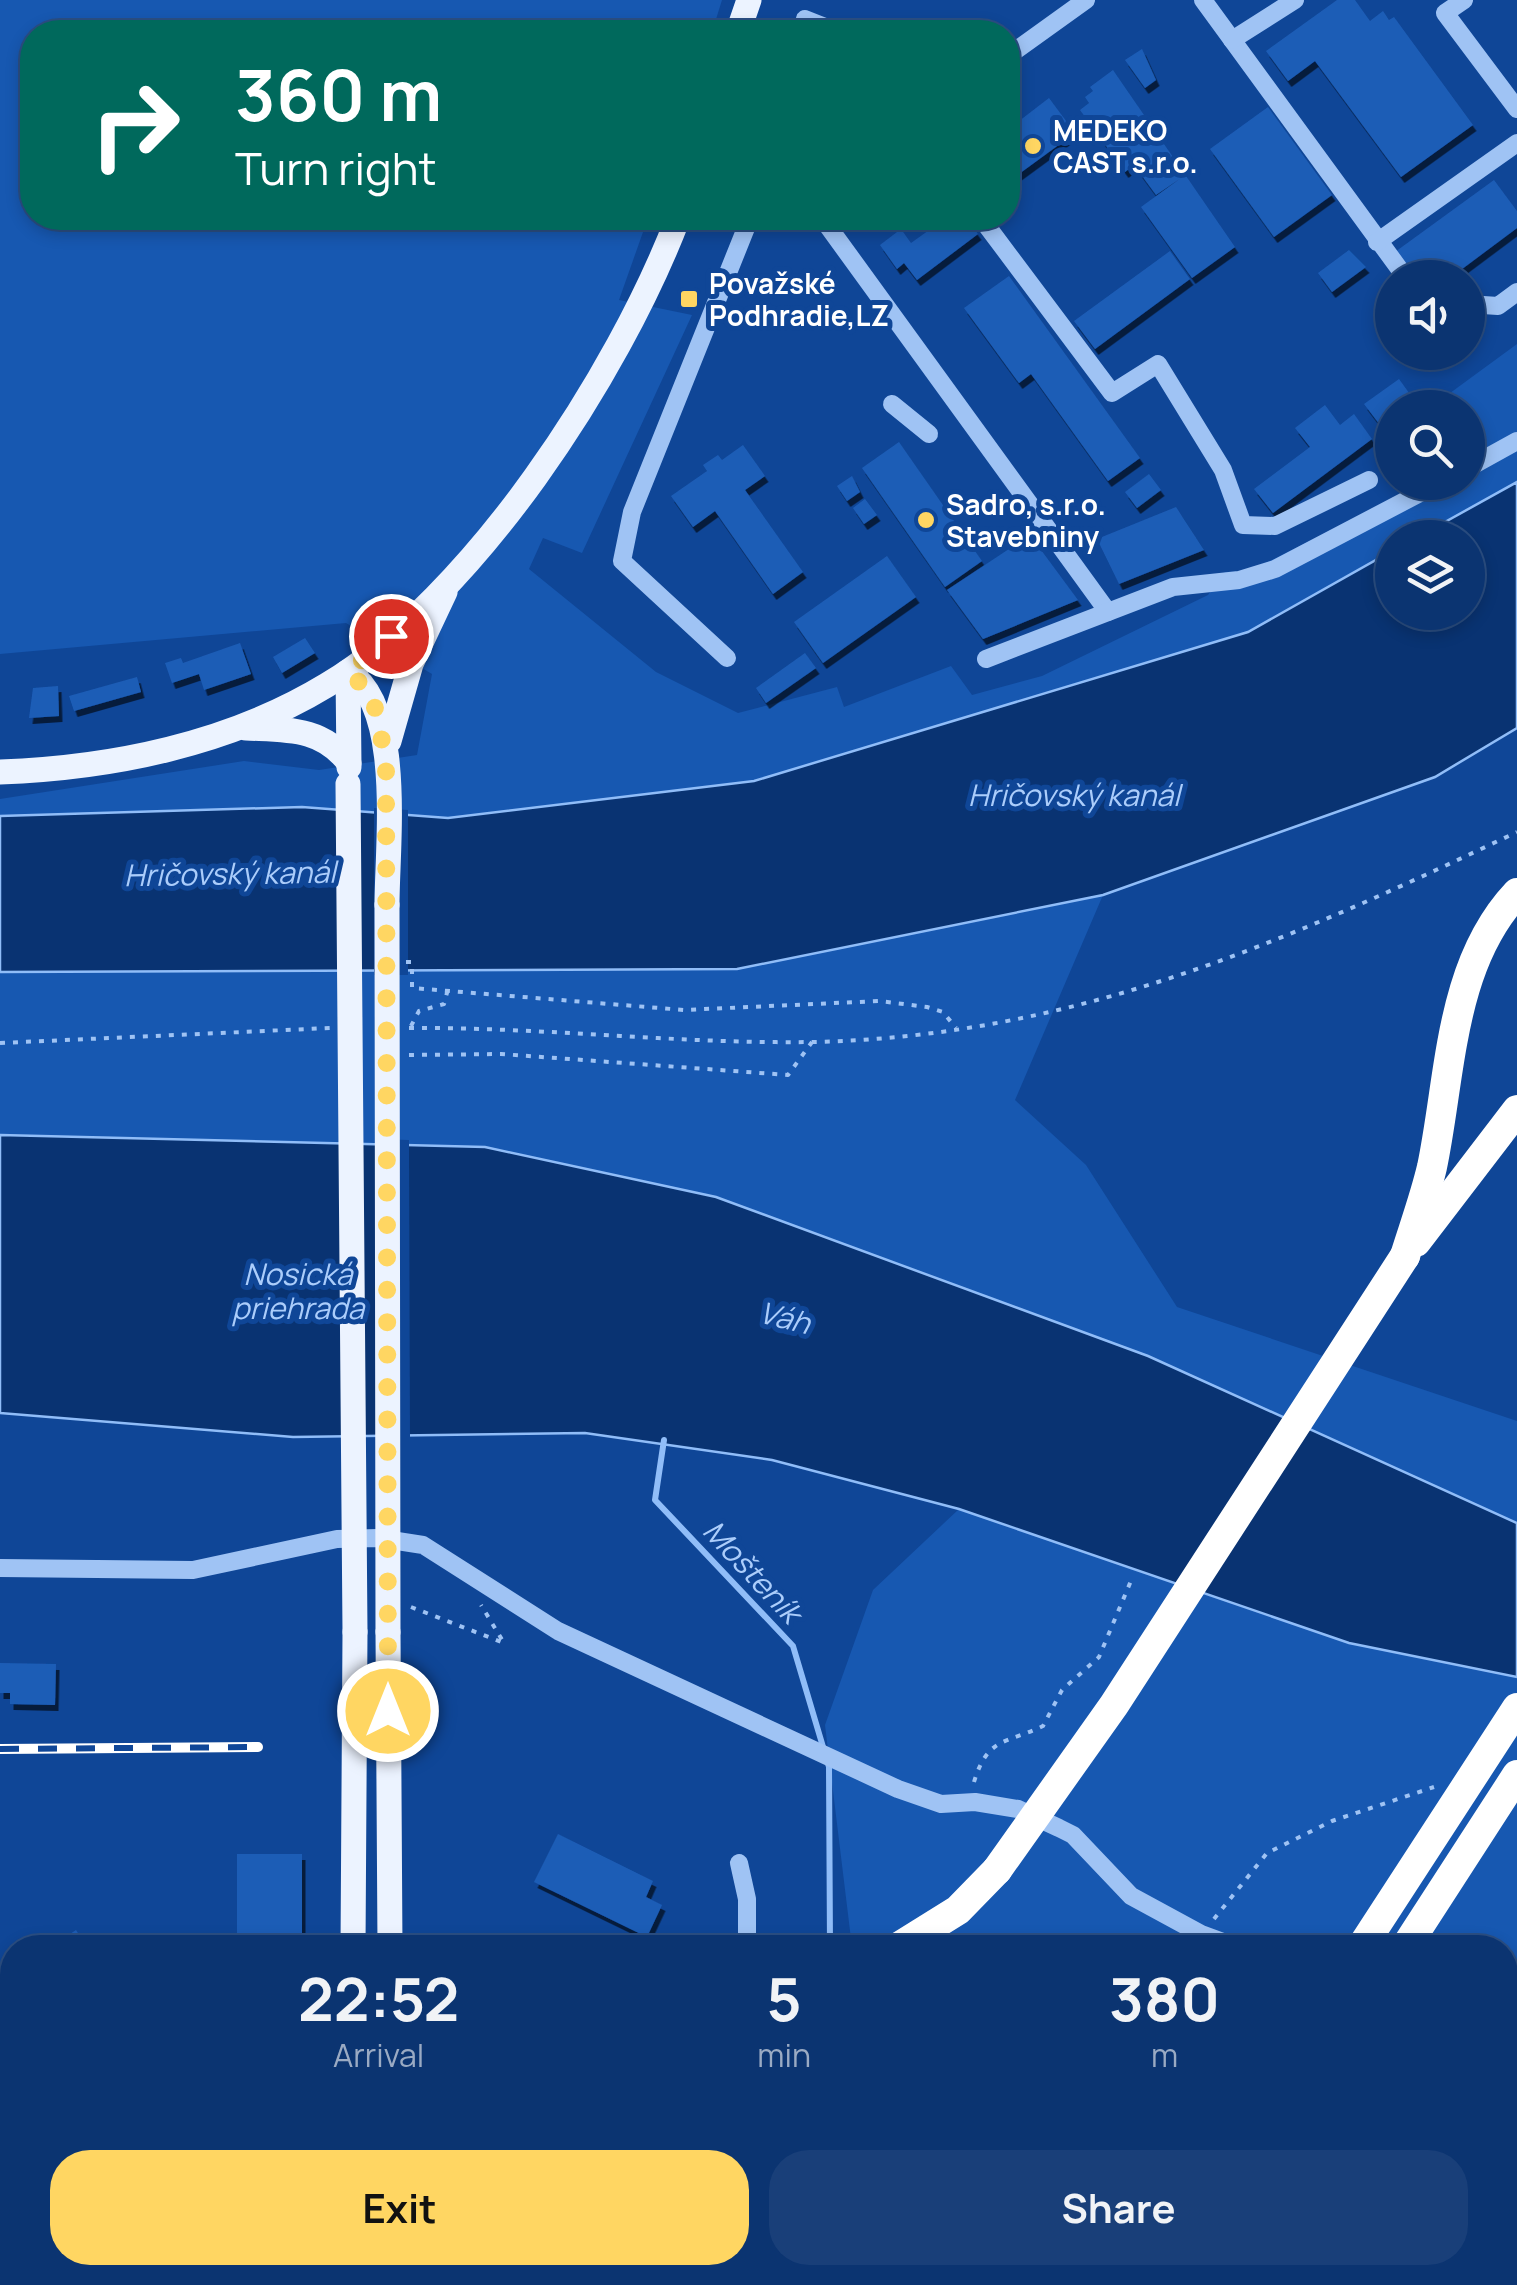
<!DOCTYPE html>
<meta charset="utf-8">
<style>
body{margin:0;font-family:Manrope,sans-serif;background:#193f79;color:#f1f3f6;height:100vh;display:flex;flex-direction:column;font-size:38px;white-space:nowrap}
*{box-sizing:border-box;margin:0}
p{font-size:32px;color:#9aaac3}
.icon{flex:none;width:55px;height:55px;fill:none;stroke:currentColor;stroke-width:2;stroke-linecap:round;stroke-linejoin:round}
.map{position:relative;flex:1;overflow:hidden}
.side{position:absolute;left:0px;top:1935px;width:1518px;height:350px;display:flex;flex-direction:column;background:#0b3471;border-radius:40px 40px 0 0;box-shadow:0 5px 15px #0003,0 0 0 2px #2b4f84}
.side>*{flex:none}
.guide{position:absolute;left:20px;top:20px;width:1000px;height:210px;border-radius:40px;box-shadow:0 5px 15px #0003,0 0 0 2px #2b4f84;background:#00695c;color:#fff;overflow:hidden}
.fabs{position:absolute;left:1375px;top:260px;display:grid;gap:20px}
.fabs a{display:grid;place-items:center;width:110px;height:110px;border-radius:50%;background:#0b3471;box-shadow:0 5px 15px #0003,0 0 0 2px #2b4f84;font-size:50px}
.pin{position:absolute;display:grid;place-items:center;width:85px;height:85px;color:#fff;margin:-42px;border:5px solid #fff;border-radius:50%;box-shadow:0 2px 10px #0007}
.me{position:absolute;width:110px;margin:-55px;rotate:0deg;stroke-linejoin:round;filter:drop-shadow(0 0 8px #0008)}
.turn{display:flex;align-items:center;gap:35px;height:210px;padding:0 50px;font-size:45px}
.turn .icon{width:130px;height:130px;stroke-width:2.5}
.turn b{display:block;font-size:70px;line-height:85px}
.eta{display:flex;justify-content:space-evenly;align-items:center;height:170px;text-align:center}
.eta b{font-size:60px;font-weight:700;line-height:70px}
.button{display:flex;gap:20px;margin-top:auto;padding:20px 50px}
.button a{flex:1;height:115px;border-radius:40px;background:#ffd662;color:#111;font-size:40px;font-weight:700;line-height:115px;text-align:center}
.button a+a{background:#193f79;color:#f1f3f6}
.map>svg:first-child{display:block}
.green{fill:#1758b1}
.water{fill:#093372;stroke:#90bdf8;stroke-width:2.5}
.pier{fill:#0f4697}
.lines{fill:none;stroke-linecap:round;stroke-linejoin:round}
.stream{stroke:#90bdf8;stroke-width:6}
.building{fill:#1d5db6;filter:url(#shadow)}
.path{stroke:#9fc3f4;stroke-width:4;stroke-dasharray:5 8;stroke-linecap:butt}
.minor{stroke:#9fc3f4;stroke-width:18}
.major{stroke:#ecf3ff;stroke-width:25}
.highway{stroke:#fff;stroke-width:30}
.rail-casing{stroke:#fff;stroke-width:10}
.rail{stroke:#0f4697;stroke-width:6;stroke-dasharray:19;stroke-linecap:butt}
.major-bridge{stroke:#ecf3ff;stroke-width:25}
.highway-bridge{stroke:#fff;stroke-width:30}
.route{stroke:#ffd662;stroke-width:18;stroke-dasharray:0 32.4}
.poi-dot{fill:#ffd662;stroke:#0f4697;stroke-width:4}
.labels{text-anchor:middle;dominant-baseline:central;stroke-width:10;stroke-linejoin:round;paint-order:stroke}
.poi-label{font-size:28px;font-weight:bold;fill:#fff;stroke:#0f4697;text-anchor:start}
.water-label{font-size:30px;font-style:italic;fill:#abcdfb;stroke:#0f4697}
</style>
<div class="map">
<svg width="1517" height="2285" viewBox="0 0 1517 2285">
<defs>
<filter id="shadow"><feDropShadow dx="3.5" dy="6" stdDeviation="0" flood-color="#0009"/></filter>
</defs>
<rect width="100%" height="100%" fill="#0f4697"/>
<g class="green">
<polygon points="0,0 722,0 712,32 32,32 32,218 648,218 619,300 692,315 582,553 543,538 529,569 656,672 738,713 837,687 844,707 951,666 972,695 1042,676 1208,595 1225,572 1250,571 1424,483 1468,482 1468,408 1431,407 1517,344 1517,482 1418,537 1392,538 1392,551 1248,632 754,781 448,818 302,807 0,816 0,799 244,761 319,770 417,755 432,674 346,623 0,654"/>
<polygon points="1103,895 1015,1100 1086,1165 1177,1307 1517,1421 1517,1523 484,1147 0,1135 0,972 737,969"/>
<polygon points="959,1509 1349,1643 1517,1677 1517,2088 1505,2086 1505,1948 852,1947 825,1725 873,1590"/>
</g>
<g class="water">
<polygon points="1517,482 1517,728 1435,777 1103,895 737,969 0,972 0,816 302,807 448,818 754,781 1248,632 1392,551 1392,612 1468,612 1468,538 1418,537"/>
<polygon points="0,1135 485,1147 716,1197 1148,1356 1517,1523 1517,1677 1349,1643 959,1509 772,1460 585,1433 293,1437 0,1413"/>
</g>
<g class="pier">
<polygon points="374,808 408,810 408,975 374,975"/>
<polygon points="375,1139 409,1140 410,1440 376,1440"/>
</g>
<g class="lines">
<g class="stream">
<polyline points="664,1440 655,1500 793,1646 829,1767 830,1948"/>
<polyline points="831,2272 831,2285"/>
</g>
</g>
<g class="building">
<polygon points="1337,0 1355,0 1370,21 1383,11 1389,20 1394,17 1473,125 1401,177 1315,61 1288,81 1266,51"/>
<polygon points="1142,49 1156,80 1145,88 1125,60"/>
<polygon points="1113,70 1235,247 1192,278 1141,207 1181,178 1156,195 1134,165 1125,172 1080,110 1089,103 1085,97 1093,91 1090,87"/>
<polygon points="1049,98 1075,133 1008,182 1008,125 1010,128"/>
<polygon points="1268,107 1332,195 1274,237 1210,149"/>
<polygon points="1494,180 1517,211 1517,228 1450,278 1413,278 1395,252"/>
<polygon points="946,218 966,218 978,234 917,280 904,263 897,269 880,245 901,229 911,243"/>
<polygon points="1349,250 1366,267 1332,292 1318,273"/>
<polygon points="1170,251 1190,279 1095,349 1074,321"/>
<polygon points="1009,276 1140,458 1108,481 1031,374 1019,383 964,308"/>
<polygon points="1399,379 1417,404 1392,408 1392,422 1383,429 1364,404"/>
<polygon points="1325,405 1340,425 1354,414 1372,439 1273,513 1254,489 1310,447 1295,428"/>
<polygon points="1392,436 1392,474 1375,448"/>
<polygon points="899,442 982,561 945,587 862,468"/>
<polygon points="743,445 765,476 745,490 803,572 773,594 715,511 693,527 671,496 707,471 703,465 718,455 722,460"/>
<polygon points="1149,474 1161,490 1137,508 1125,492"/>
<polygon points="852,476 860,492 847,501 837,486"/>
<polygon points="865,499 877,515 864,524 853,508"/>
<polygon points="1176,507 1204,550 1119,584 1097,539"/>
<polygon points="1030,535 1078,600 983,639 947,590"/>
<polygon points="887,556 916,597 823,663 794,622"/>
<polygon points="305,638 315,653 282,673 273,657"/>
<polygon points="240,643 251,674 204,690 199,674 172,683 165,663 181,658 183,663"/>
<polygon points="805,653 816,668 766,703 756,688"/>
<polygon points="137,677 141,692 74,711 69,696"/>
<polygon points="58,686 59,716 29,718 33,688"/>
<polygon points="0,1663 56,1664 55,1705 10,1704 10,1693 0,1693"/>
<polygon points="558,1834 653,1881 646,1897 662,1905 647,1937 534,1882"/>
<rect x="237" y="1854" width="65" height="94"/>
<polygon points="76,1930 87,1948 49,1948"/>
<polygon points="1380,2272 1402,2272 1401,2285 1363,2285 1363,2274"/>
</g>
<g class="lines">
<g class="path">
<polyline points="406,962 412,962 412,988 684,1010 879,1001 927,1007 943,1012 956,1028"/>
<polyline points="411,1026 419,1011 444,1004 448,989"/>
<path d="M409,1028c134,-1 268,16 402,14 262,-5 474,-100 706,-210"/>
<polyline points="0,1043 330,1028"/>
<polyline points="409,1055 501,1054 788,1075 812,1042"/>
<polyline points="411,1607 504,1643 481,1605"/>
<path d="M974,1782c14,-46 32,-38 69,-56l19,-36 37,-33 34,-81"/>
<polyline points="1214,1919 1267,1853 1332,1821 1434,1787"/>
<polyline points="1438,2272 1453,2285"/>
</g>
<g class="minor">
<polyline points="1203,0 1406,278"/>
<polyline points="1464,0 1445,13 1517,109"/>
<polyline points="802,32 805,19 838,32"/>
<polyline points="1232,40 1295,0"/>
<polyline points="1008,56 1086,0"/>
<polyline points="822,218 1108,612"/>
<polyline points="981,218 1112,393 1158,364 1223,470 1243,525 1275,526 1369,480"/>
<polyline points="1377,242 1517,143"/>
<polyline points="1468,304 1498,306 1517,292"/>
<polyline points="892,404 929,434"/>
<polyline points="1468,468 1517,441"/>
<polyline points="727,658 622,561 632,512 750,218"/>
<polyline points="986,659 1173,587 1239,580 1275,569 1441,482"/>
<polyline points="0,1568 193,1570 337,1539 378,1538 423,1545 558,1631 898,1789 941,1804 975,1802 1018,1809 1059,1828 1073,1835 1131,1896 1201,1934 1239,1948"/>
<polyline points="739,1863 747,1899 747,1948"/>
<polyline points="1505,2033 1517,2035"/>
<polyline points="0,2083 12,2087"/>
<polyline points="1505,2191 1517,2192"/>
<polyline points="0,2274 29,2285"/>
</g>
<g class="major">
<polyline points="738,32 749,0"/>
<path d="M348,672c56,35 39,173 39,233"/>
<polyline points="348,672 349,767"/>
<path d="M246,728c41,2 76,-1 103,35"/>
<polyline points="389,741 411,664 445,592"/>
<path d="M0,772c112,-4 230,-28 327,-87 147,-88 291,-310 351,-467"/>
<polyline points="388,1632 390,1948"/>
<polyline points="353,1948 355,1632"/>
<polyline points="356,2272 356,2285"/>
<polyline points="390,2272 390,2285"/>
</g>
<g class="highway">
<polyline points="1416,1242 1517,1110"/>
<path d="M1405,1256c9,-29 20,-59 27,-89 19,-91 17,-202 85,-274"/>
<polyline points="897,1948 958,1910 997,1870"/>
<polyline points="1405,1948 1517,1775"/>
<polyline points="1142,2285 1150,2272"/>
<polyline points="1185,2285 1193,2272"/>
</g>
<defs>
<g id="rail">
<polyline points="0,1749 258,1747"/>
<polyline points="0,2145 12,2148"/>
<polyline points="1505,2223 1517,2223"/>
</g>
</defs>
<use href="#rail" class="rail-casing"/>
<use href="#rail" class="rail"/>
<g class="major-bridge">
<polyline points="348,784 355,1632"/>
<polyline points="387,905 388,1632"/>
</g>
<g class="highway-bridge">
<polyline points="997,1870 1114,1705 1405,1256"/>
<polyline points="1361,1948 1517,1708"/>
</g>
</g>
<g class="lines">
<polyline class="route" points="388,1711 386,760 372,694 348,672 391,636"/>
</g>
<g class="poi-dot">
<circle cx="1033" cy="146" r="10"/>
<rect x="679" y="289" width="20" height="20" rx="5"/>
<circle cx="926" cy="520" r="10"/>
</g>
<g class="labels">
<g class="poi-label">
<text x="1053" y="130">MEDEKO<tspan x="1053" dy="32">CAST s.r.o.</tspan></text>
<text x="709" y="283">Považské<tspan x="709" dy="32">Podhradie,LZ</tspan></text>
<text x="946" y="504">Sadro, s.r.o.<tspan x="946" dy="32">Stavebniny</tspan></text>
</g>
<g class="water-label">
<text x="1074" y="794">Hričovský kanál</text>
<text transform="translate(230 873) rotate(-1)">Hričovský kanál</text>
<text x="298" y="1273">Nosická<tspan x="298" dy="34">priehrada</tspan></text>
<text transform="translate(785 1317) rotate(14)">Váh</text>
<text transform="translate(753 1571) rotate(47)">Mošteník</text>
</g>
</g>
</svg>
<div class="fabs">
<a><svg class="icon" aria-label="sound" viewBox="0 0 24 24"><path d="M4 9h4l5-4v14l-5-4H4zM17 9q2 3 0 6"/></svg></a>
<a><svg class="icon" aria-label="search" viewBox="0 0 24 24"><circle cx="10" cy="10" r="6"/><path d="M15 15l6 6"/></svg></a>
<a><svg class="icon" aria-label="layers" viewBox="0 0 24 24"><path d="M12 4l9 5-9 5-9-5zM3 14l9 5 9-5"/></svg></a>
</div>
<div class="pin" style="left:391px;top:636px;background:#d93025"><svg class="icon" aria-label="arrive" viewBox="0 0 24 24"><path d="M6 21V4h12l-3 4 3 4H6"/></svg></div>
<svg class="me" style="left:388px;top:1711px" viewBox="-20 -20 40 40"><circle r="17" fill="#ffd662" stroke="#fff" stroke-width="3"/><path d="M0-11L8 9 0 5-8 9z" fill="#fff"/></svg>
<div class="guide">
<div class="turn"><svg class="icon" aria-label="right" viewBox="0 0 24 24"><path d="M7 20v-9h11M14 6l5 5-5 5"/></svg><div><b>360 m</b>Turn right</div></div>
</div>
<section class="side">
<div class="eta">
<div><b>22:52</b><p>Arrival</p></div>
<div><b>5</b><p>min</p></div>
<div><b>380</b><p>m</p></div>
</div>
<div class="button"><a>Exit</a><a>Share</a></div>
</section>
</div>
